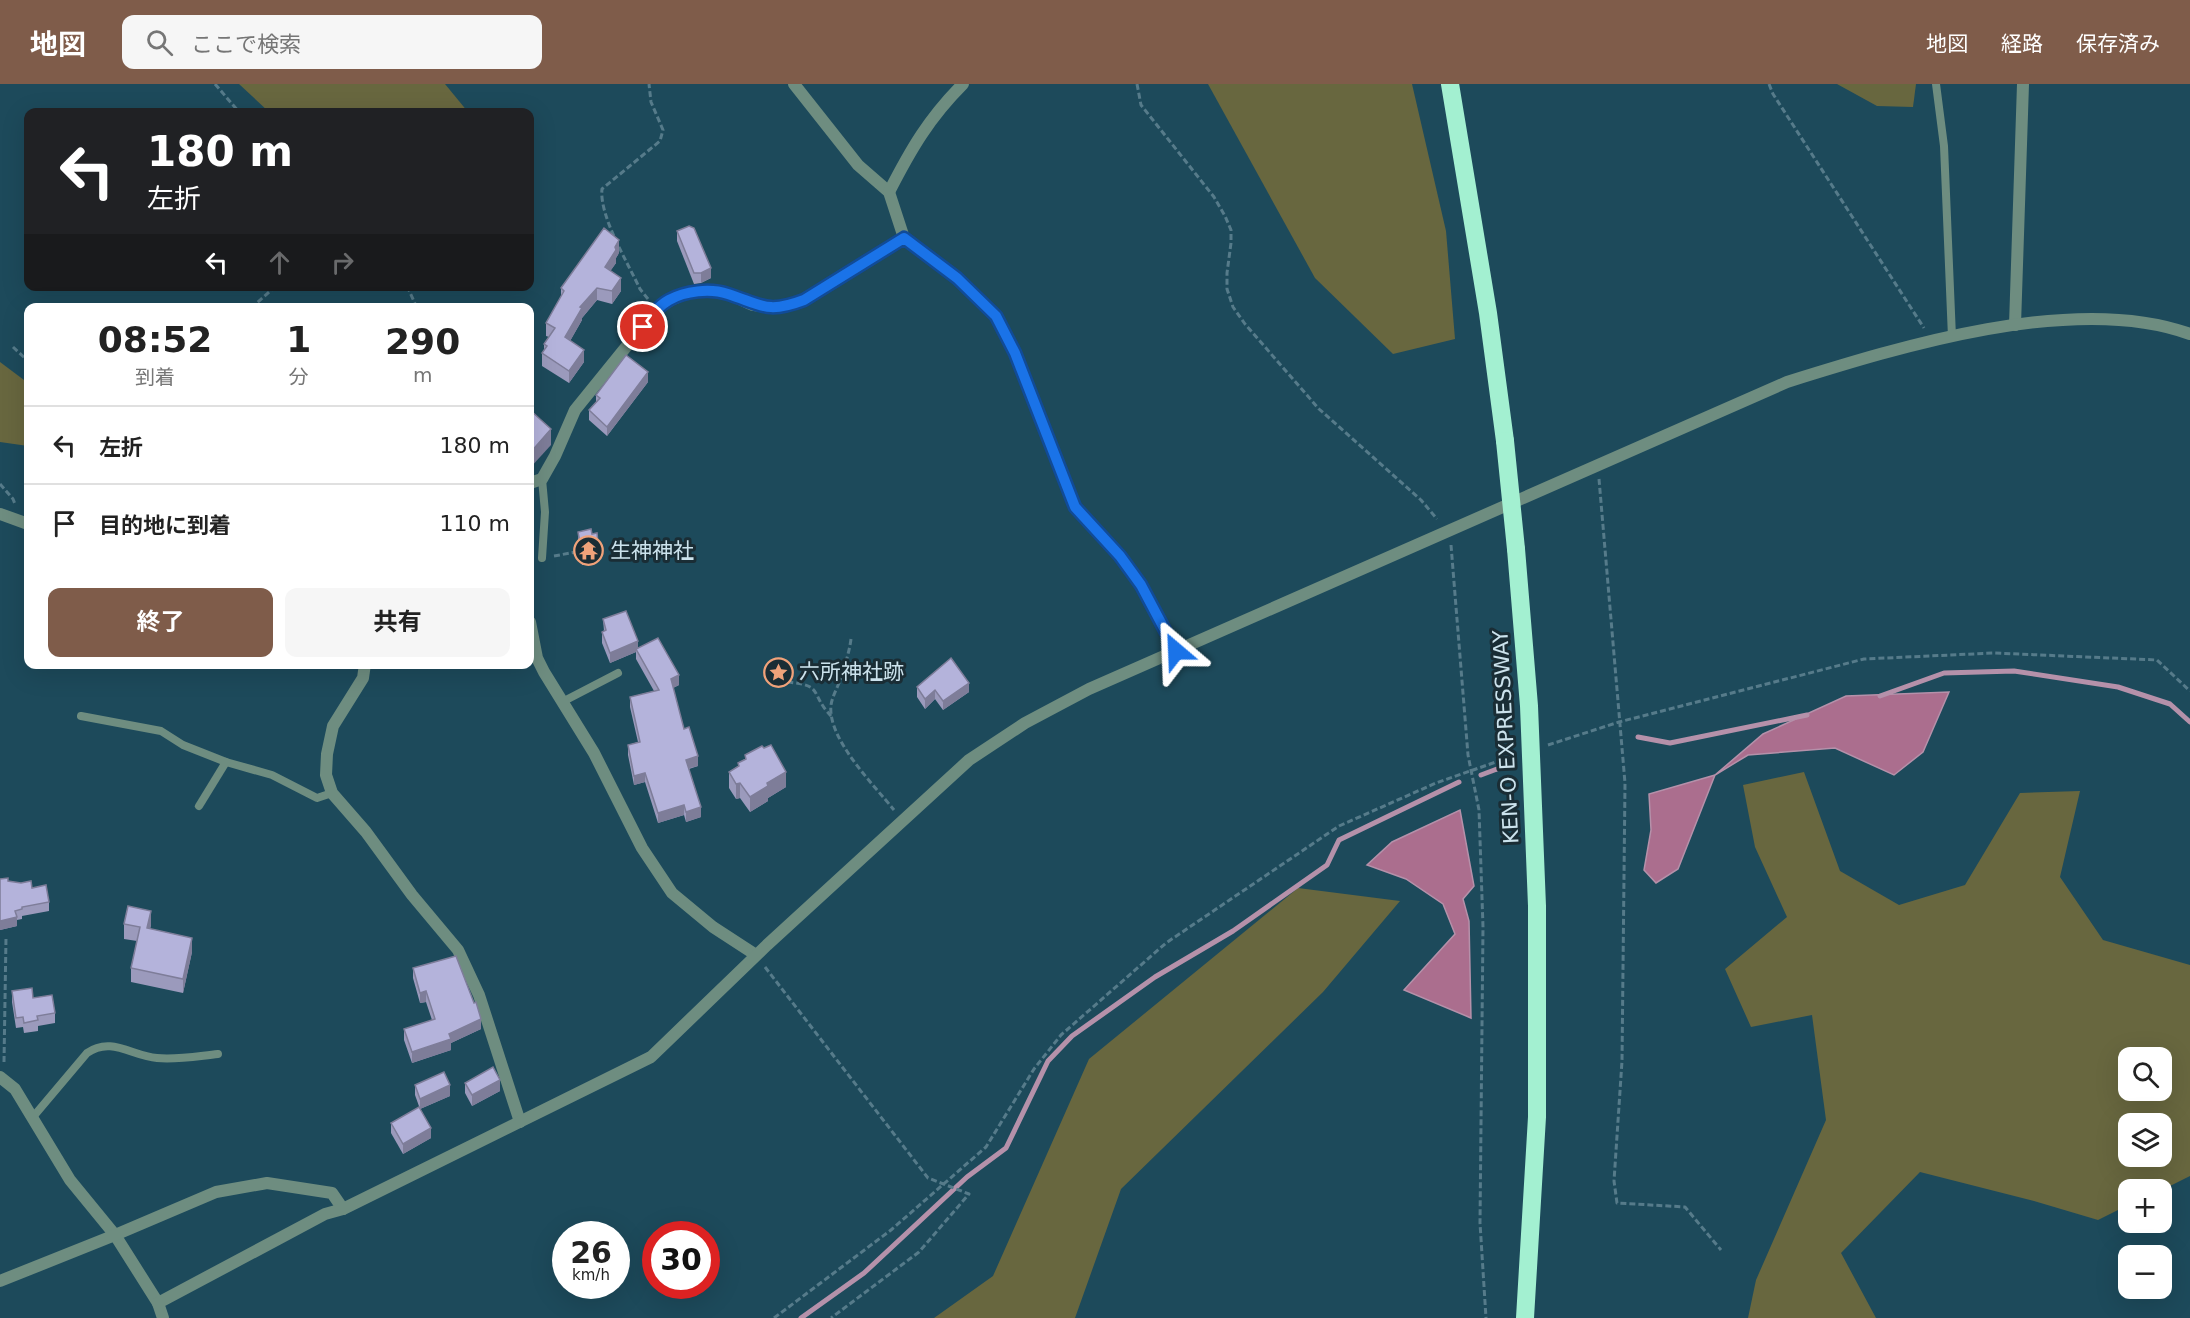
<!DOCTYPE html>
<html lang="ja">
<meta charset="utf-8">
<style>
body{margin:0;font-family:"DejaVu Sans","Noto Sans JP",sans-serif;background:#f6f6f6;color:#222;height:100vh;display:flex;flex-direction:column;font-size:22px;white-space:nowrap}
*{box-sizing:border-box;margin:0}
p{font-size:20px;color:#767676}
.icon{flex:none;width:33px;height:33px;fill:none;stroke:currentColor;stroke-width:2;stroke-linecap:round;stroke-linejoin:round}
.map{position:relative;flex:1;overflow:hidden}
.sheet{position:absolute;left:24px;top:219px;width:510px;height:366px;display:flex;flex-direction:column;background:#fff;border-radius:12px;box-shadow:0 6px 24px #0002}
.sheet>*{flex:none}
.guide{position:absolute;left:24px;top:24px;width:510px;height:183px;border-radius:12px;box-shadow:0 6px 24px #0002;background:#202124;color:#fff;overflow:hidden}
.tools{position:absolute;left:2118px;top:963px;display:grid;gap:12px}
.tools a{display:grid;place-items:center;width:54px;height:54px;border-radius:12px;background:#fff;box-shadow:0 6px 24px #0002;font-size:30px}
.speed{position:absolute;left:552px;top:1137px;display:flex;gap:12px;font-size:30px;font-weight:700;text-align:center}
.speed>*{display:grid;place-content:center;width:78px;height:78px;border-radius:50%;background:#fff;box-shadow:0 6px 24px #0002;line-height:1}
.speed small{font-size:15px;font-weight:400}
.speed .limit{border:9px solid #d22;background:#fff;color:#111}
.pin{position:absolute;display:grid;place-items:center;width:51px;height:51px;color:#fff;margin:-26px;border:3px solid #fff;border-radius:50%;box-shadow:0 2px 6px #0007}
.me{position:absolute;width:66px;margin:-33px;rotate:334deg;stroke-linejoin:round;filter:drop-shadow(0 0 4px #0008)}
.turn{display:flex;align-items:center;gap:21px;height:126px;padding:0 24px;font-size:27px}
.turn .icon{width:78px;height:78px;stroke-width:2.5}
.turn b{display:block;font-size:42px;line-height:51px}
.lanes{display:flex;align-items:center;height:57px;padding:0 24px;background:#0003;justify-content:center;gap:30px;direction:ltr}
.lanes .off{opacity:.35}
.eta{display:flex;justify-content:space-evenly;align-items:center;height:102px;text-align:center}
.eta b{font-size:36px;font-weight:700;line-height:42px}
.cta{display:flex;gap:12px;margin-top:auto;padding:12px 24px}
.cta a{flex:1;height:69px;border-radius:12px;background:#7f5c4a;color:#fff;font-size:24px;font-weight:700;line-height:69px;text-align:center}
.cta a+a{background:#f6f6f6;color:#222}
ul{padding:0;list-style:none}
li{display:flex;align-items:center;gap:18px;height:78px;padding:0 24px;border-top:2px solid #e0e0e0}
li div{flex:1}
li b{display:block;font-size:22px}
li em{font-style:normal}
header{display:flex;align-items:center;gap:36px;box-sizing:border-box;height:84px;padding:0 30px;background:#7f5c4a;color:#fff}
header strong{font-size:28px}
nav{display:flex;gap:33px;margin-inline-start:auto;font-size:21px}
.search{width:420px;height:54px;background:#f6f6f6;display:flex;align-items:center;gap:15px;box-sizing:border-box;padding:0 21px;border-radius:12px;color:#767676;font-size:22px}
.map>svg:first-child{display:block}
.green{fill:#68673f;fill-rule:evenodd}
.water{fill:#ab6e8e;stroke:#b591aa;stroke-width:1.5}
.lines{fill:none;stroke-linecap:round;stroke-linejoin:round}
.stream{stroke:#b591aa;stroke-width:5}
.path{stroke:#567b8a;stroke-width:3;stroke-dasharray:6 3;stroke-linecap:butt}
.service{stroke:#6e8d80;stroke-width:8}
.minor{stroke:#6e8d80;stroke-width:12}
.tertiary{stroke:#6e8d80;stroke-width:12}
.motorway{stroke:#a3f0d1;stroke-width:18}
.motorway-bridge{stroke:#a3f0d1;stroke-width:18}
.wall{fill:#9b9abc}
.shaded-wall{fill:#7e7d99}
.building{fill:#b4b3db;stroke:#7e7d99;stroke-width:1.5}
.route-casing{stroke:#114b97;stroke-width:15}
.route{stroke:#1a73e8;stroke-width:10}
.labels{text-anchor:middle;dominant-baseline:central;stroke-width:6;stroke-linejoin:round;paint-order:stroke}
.poi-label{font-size:21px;fill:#cce3ed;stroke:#1a2d35;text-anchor:start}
.street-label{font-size:21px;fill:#cce3ed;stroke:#1a2d35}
</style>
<header>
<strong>地図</strong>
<div class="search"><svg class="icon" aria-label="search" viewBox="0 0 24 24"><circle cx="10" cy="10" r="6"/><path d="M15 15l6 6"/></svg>ここで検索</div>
<nav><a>地図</a><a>経路</a><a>保存済み</a></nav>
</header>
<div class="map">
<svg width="2190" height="1234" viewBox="0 0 2190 1234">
<rect width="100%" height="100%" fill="#1d4a5b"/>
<g class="green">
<polygon points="239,0 445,0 468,28 269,28"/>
<polygon points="1208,0 1412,0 1446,147 1455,255 1393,270 1315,194"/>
<polygon points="1837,0 1916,0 1913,23 1877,22"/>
<polygon points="0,278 28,299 28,362 0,358"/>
<path d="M1804,688l36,99 59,34 66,-20 55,-92 60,-2 -20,86 43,63 87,25v211l-28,14h-34v15l-30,15 -64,-19 -114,-29 -79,81 35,65h-128l8,-38 70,-160 -14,-105 -61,12 -26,-58 62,-52 -32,-70 -12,-62zM2128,974h34v32h-34zM2128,1040h34v32h-34z"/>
<polygon points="1298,804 1400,817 1323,908 1121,1105 1075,1234 934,1234 993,1192 1089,975"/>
</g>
<g class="water">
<polygon points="1949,608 1923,668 1894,691 1835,664 1748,671 1715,691 1678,785 1656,799 1644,786 1651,746 1649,710 1715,691 1763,650 1846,612"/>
<polygon points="1460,726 1474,802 1463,815 1469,837 1471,934 1404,906 1455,850 1443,820 1406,795 1367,781 1392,758"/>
</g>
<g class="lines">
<g class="stream">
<polyline points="1880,612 1944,589 2014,587 2118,603 2170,620 2190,638"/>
<polyline points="1638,653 1670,659 1807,631"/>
<polyline points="1481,691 1497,685"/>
<polyline points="801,1234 864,1189 967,1093 1006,1064 1048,977 1072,952 1155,893 1233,847 1327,781 1339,756 1459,698"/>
</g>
<g class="path">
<polyline points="215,0 239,28"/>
<polyline points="1137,0 1141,21 1214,113 1225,132 1231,146 1231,159 1227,189 1227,205 1233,223 1245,240 1319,325 1421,416 1437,435"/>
<polyline points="1769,0 1773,10 1924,244"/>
<polyline points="407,202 417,224"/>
<path d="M648,215l-8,-10c-12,-26 -41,-73 -38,-100l58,-48 3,-11 -12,-28 -2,-18"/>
<polyline points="251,224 276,202"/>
<polyline points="13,263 28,277"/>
<polyline points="1599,395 1625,699 1622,977 1614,1097 1617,1119 1685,1123 1721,1166"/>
<polyline points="0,400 13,415 15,420"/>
<polyline points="1451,461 1468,671 1479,726 1483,843 1480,1139 1486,1234"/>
<polyline points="554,472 576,468"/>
<path d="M851,555c-2,15 -7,29 -12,44 -3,7 -7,15 -8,22 -4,34 44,81 63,105"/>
<path d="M781,592l5,6c39,3 23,11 45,34"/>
<polyline points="1548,661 1619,638 1864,575 1994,569 2157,576 2190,607"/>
<polyline points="765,883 928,1094 969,1110 919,1168 831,1234"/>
<polyline points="4,978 6,854"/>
<polyline points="774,1234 891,1146 986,1063 1034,985 1061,951 1166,859 1339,742 1436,699 1513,672"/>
</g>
<g class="service">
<polyline points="1936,0 1944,62 1952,253"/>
<polyline points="542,395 545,428 542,474"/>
<polyline points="564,617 618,589"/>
<polyline points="81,632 161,647 183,661 226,678 272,691 317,714 332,709"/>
<polyline points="199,722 226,678"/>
<path d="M33,1033l54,-64c24,-17 45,3 70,5 20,2 41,-2 61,-4"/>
</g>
<g class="minor">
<polyline points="794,0 858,81 889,108 904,154 957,194 996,232 1015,269 1075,423 1120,473 1141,501 1176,567"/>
<path d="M889,108c22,-43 40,-74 74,-108"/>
<path d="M530,399l12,-4 13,-23 20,-46 81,-100c20,-16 46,-24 71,-16 9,2 17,8 26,11 19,4 34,1 51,-5l100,-62"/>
<polyline points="0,430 28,440"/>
<polyline points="530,538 537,574 544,588 594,669 642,764 672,809 713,843 756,871"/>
<polyline points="365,580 363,594 333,642 327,670 326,691 332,709 366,748 412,811 458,866 479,911 520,1038"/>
<polyline points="0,993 15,1005 70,1096 115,1151 158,1219"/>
<polyline points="0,1197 115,1151 216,1108 267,1099 332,1109 343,1125"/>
</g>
<g class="tertiary">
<polyline points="2015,241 2023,0"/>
<path d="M163,1234l-5,-15 167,-89 18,-5 308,-152 116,-112 202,-185 56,-37 64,-34 698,-307c112,-35 288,-90 403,-48"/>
</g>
<g class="motorway">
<polyline points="1450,0 1488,229 1505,357"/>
<polyline points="1516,465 1529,622 1537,822 1537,1033 1525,1234"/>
</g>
<polyline class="motorway-bridge" points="1505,357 1516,465"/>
</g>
<g class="wall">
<polygon points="677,147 711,194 701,199 694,200 677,157"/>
<polygon points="619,169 616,174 616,179 610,187 621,207 612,220 597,216 582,234 582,236 570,257 584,278 569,299 542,282 542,269 544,266 544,260 549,253 546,252 546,239 561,213 561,204"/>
<polygon points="648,298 607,352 589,336 589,326 596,318 596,311"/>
<polygon points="28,399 28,414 26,409 26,400"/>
<polygon points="578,448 592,450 598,469 593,479 582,481 578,458"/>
<polygon points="603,535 679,601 673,604 684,645 698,682 689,685 701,733 686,738 684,731 658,739 645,698 634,701 628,671 628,661 638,658 630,623 630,613 654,607 636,575 636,568 610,579 602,559 602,548 604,547"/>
<polygon points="917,603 969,608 943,626 935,615 925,625 917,613"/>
<polygon points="745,671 786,703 768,714 768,717 750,728 740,714 736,715 729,704 729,688 738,682 738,679 745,675"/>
<polygon points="0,795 32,804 49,818 49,827 22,832 22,835 17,836 17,842 0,846"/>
<polygon points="124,840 151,841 150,845 192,868 183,909 131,898 131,884 137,857 124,855"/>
<polygon points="413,884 481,945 451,959 451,966 412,979 404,956 404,945 432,936 426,918 420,919 413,894"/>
<polygon points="12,907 33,914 55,929 55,939 38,942 38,947 24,949 23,943 16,944 12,918"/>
<polygon points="465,999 500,1007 472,1022 465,1009"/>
<polygon points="415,1001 450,1012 420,1025 415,1011"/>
<polygon points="391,1039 431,1054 403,1070 391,1049"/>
</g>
<g class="shaded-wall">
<polygon points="619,156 619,169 616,174 616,179 605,195 605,183"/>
<polygon points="711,184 711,194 701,199 701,189"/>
<polygon points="621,194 621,207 612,220 612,207"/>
<polygon points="597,204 597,216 582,234 582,236 565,266 565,253 580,223"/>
<polygon points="584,266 584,278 569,299 569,287"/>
<polygon points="648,288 648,298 607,352 607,343"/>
<polygon points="551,345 551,361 530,384 530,369"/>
<polygon points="598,459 598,469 593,479 593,469"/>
<polygon points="638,557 638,568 636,565 636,568 610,579 610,569"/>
<polygon points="679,591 679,601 671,605 671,595"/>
<polygon points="969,599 969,608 943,626 943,617"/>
<polygon points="935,606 935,615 925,625 925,615"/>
<polygon points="698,672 698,682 686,685 686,676"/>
<polygon points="786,688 786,703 768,714 768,717 750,728 750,713 767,699"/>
<polygon points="645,689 645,698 634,701 634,692"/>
<polygon points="740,699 740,714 736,715 736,700"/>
<polygon points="684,721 684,731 658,739 658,729"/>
<polygon points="701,723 701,733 686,738 686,728"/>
<polygon points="151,827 151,841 147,859 147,844"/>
<polygon points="17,833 17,842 0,846 0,837"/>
<polygon points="192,854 192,868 183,909 183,895"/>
<polygon points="426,907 426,918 420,919 420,909"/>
<polygon points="481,935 481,945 451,959 451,966 412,979 412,968"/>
<polygon points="500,996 500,1007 472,1022 472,1011"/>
<polygon points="450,1001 450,1012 420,1025 420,1015"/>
<polygon points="431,1044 431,1054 403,1070 403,1060"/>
</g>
<g class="building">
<polygon points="689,142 694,144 711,184 701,189 694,189 677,147"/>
<polygon points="604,144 619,156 615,163 616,166 605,183 621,194 612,207 597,204 580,223 582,224 565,253 584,266 569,287 542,269 547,262 544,260 555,244 546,239 564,207 561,204"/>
<polygon points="626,271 648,288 607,343 589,326 600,314 596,311"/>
<polygon points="530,326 551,345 530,369"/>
<polygon points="591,445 592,450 597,449 598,459 593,469 582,471 578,448"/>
<polygon points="626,527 638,557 610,569 602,548 606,546 603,535"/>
<polygon points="658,554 679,591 671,595 684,645 689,643 698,672 686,676 701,723 686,728 684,721 658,729 645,689 634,692 628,661 640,658 630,613 659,606 636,565"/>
<polygon points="951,574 969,599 943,617 935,606 925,615 917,603"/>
<polygon points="771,661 786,688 767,699 768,702 750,713 740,699 736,700 729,688 739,682 738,679 746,675 745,671 762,662 764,664"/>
<polygon points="8,794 8,797 21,799 31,797 32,804 46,801 49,818 22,823 22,825 15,827 17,833 0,837 0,795"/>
<polygon points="128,822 151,827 147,844 192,854 183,895 131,884 140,843 124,840"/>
<polygon points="456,872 474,919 476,918 481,935 449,950 451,955 412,968 404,945 435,935 426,907 420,909 413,884"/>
<polygon points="32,904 33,914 52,911 55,929 37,932 38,936 24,939 23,933 16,934 12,907"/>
<polygon points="493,983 500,996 472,1011 465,999"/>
<polygon points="444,988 450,1001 420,1015 415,1001"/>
<polygon points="419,1023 431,1044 403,1060 391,1039"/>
</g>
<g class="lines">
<defs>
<path id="route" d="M643,243c7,-10 15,-21 26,-27 16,-9 41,-12 59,-6 34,11 39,20 76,6l100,-62 53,40 39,38 19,37 60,154 45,49 21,29 35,66"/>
</defs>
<use href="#route" class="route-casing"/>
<use href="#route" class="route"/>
</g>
<defs>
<symbol id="temple-ring" viewBox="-11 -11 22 22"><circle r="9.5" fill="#1a2d35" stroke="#f0a27a" stroke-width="1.5"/><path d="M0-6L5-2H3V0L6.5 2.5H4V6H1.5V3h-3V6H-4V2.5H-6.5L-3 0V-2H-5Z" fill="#f0a27a"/></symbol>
<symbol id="sight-ring" viewBox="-11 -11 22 22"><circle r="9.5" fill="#1a2d35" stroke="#f0a27a" stroke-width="1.5"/><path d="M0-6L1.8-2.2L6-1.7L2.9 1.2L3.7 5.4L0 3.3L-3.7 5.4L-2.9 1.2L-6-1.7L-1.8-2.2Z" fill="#f0a27a"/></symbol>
</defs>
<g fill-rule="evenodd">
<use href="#temple-ring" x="572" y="450" width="33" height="33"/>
<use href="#sight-ring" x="762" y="572" width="33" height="33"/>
</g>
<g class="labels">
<g class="poi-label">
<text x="610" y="467">生神神社</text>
<text x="799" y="588">六所神社跡</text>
</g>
<g class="street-label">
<text transform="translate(1506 653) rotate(-93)">KEN-O EXPRESSWAY</text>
</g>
</g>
</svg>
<div class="tools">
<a><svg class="icon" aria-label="search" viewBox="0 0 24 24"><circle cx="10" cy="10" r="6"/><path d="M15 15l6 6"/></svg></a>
<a><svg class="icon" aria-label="layers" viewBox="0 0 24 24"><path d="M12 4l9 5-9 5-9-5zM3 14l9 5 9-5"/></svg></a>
<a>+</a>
<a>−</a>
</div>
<div class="speed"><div>26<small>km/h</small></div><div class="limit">30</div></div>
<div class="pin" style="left:643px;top:243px;background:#d93025"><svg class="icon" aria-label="arrive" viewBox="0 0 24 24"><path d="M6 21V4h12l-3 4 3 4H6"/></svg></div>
<svg class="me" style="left:1176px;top:567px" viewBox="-20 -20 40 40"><path d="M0-17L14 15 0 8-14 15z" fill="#1a73e8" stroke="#fff" stroke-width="4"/></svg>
<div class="guide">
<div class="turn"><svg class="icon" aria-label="left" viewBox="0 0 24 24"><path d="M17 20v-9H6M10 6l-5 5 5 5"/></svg><div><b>180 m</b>左折</div></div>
<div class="lanes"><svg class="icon" aria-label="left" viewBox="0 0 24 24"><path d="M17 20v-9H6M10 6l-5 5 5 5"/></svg><svg class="icon off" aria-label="ahead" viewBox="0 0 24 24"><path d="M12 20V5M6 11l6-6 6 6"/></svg><svg class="icon off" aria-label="right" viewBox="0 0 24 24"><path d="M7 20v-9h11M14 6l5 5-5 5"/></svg></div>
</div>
<section class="sheet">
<div class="eta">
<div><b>08:52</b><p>到着</p></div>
<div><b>1</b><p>分</p></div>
<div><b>290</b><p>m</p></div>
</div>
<ul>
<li><svg class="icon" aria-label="left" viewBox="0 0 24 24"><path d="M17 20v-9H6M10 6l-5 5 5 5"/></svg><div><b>左折</b></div><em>180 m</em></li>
<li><svg class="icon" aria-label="arrive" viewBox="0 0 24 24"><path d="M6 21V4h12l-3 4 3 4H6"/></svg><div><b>目的地に到着</b></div><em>110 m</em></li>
</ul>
<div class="cta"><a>終了</a><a>共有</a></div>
</section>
</div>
